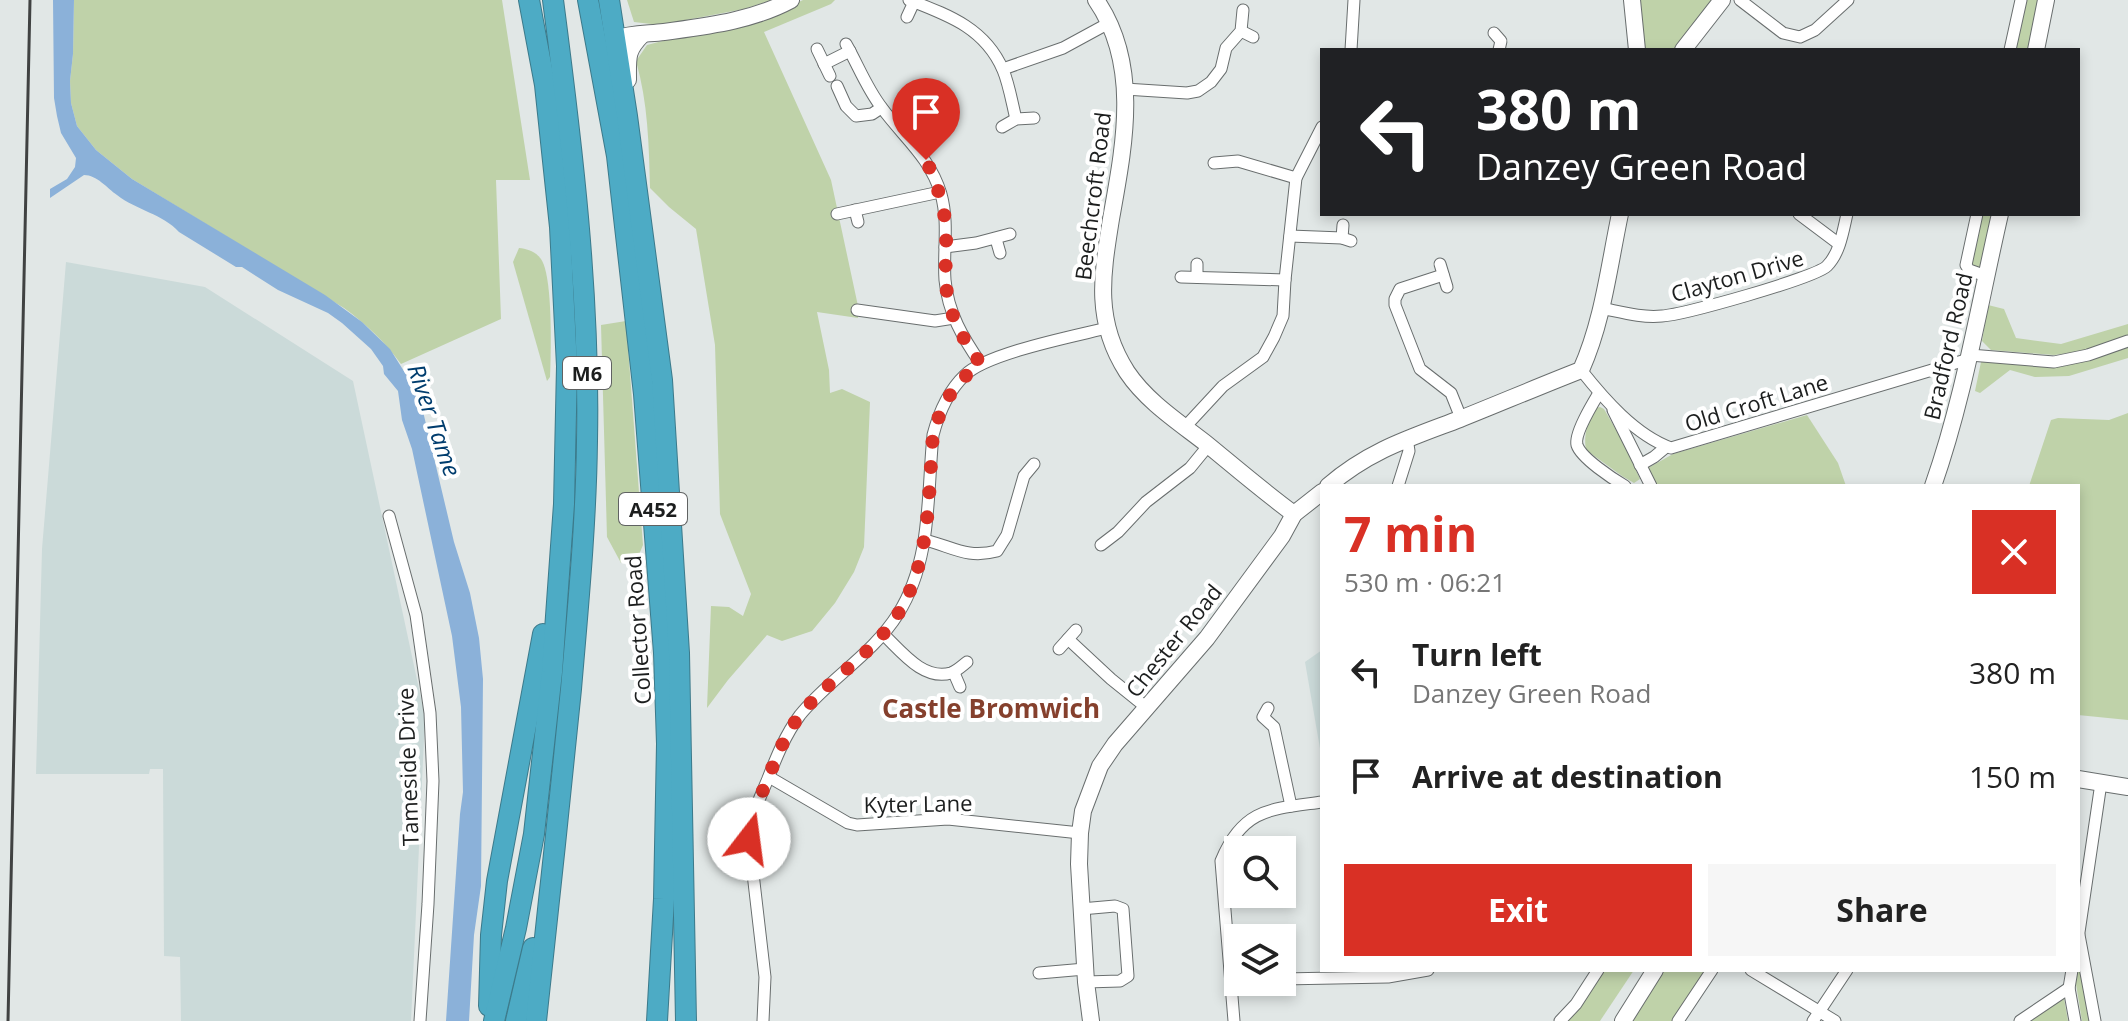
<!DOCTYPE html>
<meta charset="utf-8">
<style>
body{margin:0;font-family:"Open Sans",sans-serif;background:#f6f6f6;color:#222;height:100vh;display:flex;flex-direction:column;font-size:30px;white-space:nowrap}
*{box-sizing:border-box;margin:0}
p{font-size:26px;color:#767676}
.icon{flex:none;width:44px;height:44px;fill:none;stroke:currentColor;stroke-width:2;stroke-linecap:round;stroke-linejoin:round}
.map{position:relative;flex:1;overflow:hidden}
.panel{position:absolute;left:1320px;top:484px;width:760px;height:488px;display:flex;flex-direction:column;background:#fff;border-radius:0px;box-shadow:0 4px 12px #0003}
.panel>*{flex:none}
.guide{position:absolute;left:1320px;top:48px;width:760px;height:168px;border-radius:0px;box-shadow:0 4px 12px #0003;background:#202124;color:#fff;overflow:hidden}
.fabs{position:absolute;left:1224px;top:836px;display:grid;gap:16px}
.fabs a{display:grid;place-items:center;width:72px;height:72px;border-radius:0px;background:#fff;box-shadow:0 4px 12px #0003;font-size:40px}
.pin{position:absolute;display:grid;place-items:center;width:68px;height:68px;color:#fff;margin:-82px -34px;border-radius:50% 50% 50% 0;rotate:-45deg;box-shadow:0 0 8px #0007}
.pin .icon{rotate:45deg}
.me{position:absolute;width:88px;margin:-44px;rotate:15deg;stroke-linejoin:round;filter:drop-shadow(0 0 6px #0008)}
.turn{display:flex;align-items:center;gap:28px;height:168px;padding:0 24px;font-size:36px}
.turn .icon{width:104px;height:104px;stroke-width:2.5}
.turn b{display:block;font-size:56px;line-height:68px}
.round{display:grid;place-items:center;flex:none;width:84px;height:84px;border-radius:0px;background:#f6f6f6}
.headline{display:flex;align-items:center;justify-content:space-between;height:136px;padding:0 24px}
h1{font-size:48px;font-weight:700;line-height:60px;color:#d93025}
.action{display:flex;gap:16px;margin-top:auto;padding:16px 24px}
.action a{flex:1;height:92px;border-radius:0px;background:#d93025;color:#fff;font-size:32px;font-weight:700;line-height:92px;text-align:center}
.action a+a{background:#f6f6f6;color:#222}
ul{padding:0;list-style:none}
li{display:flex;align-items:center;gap:24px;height:104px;padding:0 24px}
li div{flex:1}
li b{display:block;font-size:30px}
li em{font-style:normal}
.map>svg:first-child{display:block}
.built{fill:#cbdad9}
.green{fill:#bfd2a9}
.water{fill:#8bb1d9}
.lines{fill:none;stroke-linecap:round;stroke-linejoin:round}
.street-casing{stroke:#696e6e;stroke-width:13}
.secondary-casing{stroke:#696e6e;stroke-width:18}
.highway-casing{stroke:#3c7a8b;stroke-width:22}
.street{stroke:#fff;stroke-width:11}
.secondary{stroke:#fff;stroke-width:16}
.highway{stroke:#4dabc5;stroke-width:20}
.rail{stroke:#404242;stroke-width:3}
.route{stroke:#d93025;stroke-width:14;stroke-dasharray:0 25.2}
.labels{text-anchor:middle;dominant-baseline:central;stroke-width:8;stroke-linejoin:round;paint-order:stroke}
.shield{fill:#fff;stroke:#606262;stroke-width:2}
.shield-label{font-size:20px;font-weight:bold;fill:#1c1e1e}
.street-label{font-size:22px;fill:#1c1e1e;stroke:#fff}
.water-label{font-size:24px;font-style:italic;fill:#003d6e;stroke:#fff}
.quarter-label{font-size:26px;font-weight:bold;fill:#85402d;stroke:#fff}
</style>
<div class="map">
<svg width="2128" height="1021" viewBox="0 0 2128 1021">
<rect width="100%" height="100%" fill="#e1e7e6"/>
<g class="built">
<polygon points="66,262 205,287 353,381 425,717 411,1021 181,1021 180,957 164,956 163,769 150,769 149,774 36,774 42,549"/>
<polygon points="1322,650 1322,760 1305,662"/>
</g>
<g class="green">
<path d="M74,0h428l28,180h-34l5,139 -100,45c-16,-22 -35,-40 -57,-56l-212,-129 -36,-29 -19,-24 -6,-23 -1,-22 3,-27z"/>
<polygon points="627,0 772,0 744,9 660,25 634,22"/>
<path d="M803,0h32l-4,4 -67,28 67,148 27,126v12l-41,-6 12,58 1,23 12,-4 28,13 -6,145 -10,25 -19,31 -23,28 -30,10 -15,-6 -39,45 -21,28 4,-102 18,1 14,9 8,-22 -31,-80 -5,-169 -19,-116 -27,-22 -19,-19c-1,-43 -2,-85 -14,-127l11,-16 27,-7 80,-16z"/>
<polygon points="1639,0 1712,0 1677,50 1643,50"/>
<polygon points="2027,0 2039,0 2029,50 2016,50"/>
<polygon points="1982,214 1994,214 1982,267 1975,268 1971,265"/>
<path d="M519,248c8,1 16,3 22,11 12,17 10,94 9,118l-3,4 -34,-119z"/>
<polygon points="1988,305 2004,309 2016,338 2061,344 2128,324 2128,336 2078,352 2054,355 1991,350 1982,341"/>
<polygon points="626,321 643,545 638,557 621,563 607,537 601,325"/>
<polygon points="2128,346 2128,358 2069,376 2035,377 2010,370 1980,393 1975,391 1981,362 1989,360 2036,365"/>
<path d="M1600,407l4,2 19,33 17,37 -6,4 -12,-7 -36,-26c-3,-15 2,-30 10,-42z"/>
<polygon points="2128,413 2128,720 2078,715 2078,486 2029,486 2051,420 2058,418 2109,420"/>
<polygon points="1807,415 1838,463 1846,486 1657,486 1648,468 1673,454"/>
<polygon points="2078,960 2090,1021 2082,1021 2075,978 2075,970 2078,970"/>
<polygon points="1602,970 1634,970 1600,1021 1566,1021"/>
<polygon points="1664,970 1706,970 1673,1021 1631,1021"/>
<polygon points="2064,998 2068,1021 2029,1021"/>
</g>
<path class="water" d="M53,0h21l-1,54 -3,27 1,22 6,23 19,24 36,29 193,116 37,27 28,27 22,35 9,19 33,139 16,51 9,45 4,41 -2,207 -7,49 -5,86h-23l14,-207 3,-22 -2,-85 -9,-71 -40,-187 -10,-29 -4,-29 -14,-17 -1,-8 -12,-17 -29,-26 -14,-10 -50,-23 -36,-23h-6l-57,-35c-16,-18 -43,-22 -62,-37 -10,-7 -20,-20 -33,-20l-34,23v-9l17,-10 8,-12 1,-9 -15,-25 -4,-17 -3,-18z"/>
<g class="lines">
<defs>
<g id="street">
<path d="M909,0c39,15 76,28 94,70 6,14 9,33 13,49"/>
<polyline points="1740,0 1783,33 1800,37 1815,30 1848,0"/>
<polyline points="907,17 914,2"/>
<polyline points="1241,31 1253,37"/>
<polyline points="1494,33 1501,41 1499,50"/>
<path d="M846,44c12,21 21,45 36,64 22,30 48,49 59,86 8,29 2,57 4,86 3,33 18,58 36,84"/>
<polyline points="817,49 830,76"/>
<polyline points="1351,50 1354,0"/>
<polyline points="2010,50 2021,0"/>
<polyline points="824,64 850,51"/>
<polyline points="1003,69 1063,48 1109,23"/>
<polyline points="837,86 846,106 856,116 872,114 881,108"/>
<polyline points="1125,89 1187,93 1198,91 1211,82 1221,69 1226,48 1241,31 1243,10"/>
<polyline points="1002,127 1016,119 1034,118"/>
<polyline points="1214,163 1238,161 1296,178"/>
<polyline points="855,210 858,222"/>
<polyline points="837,214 940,192"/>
<polyline points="1799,214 1839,244"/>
<polyline points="1977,214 1966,265 1969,270 1986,276"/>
<polyline points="1290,236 1342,238 1351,241"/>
<polyline points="1342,238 1343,225"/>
<polyline points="996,239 1000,253"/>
<polyline points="945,247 976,243 1010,234"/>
<polyline points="1440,264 1447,287"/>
<polyline points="1443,275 1400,289 1395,299 1395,305 1420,369 1451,393 1461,418"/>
<polyline points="1181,277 1285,280"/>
<polyline points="1197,277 1197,264"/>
<path d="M1600,308c21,4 41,10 62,8 21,-1 153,-38 165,-50 13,-13 16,-35 20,-52"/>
<polyline points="857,310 935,321 954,318"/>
<polyline points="1970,355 2054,362 2088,355 2128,341"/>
<path d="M1581,370c23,29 54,65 90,78l298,-89"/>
<path d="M1599,393c-6,10 -25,41 -22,52 4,13 36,34 48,41"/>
<polyline points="1613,410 1651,486"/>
<polyline points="1185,427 1223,386 1263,357 1274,337 1283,316 1285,280 1296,178 1322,127"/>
<polyline points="1640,465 1654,457 1666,447"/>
<polyline points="1398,486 1409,451 1407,438"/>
<polyline points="389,516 416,615 430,713 433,781 428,904 420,1021"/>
<path d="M925,540c28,7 42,19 72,11l10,-16 17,-59 10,-12"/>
<polyline points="1101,545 1118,532 1146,502 1190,468 1208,446"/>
<path d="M883,634c18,17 40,47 68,39 6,-2 11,-7 16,-11"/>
<polyline points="1068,639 1111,679 1147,708"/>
<polyline points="1059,649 1076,630"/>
<polyline points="954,673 960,687"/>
<polyline points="1268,708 1263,717 1274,727 1291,806"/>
<polyline points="769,777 848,823 857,825 948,819 1080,833"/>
<polyline points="1081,909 1115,906 1123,909 1128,976 1120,981 1086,982"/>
<polyline points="2079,935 2095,1021"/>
<polyline points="2078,939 2101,783"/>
<polyline points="1751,970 1835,1021"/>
<polyline points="2072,970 2069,988 2075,1021"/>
<polyline points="1039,973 1085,969"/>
<polyline points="1282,979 1388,977 1428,970"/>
<path d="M763,1021l2,-44 -16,-138c1,-21 10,-39 18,-58 9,-23 18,-46 33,-66 29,-36 73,-61 98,-101 34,-54 29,-119 35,-179 6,-23 15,-44 32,-60 22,-22 110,-39 142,-47"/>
<path d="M1234,1021l-13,-160c22,-53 50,-52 101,-59"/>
<polyline points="1560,1021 1576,1004 1598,970"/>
<polyline points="1678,1021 1712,970"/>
<polyline points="1813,1021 1847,970"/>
<polyline points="2020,1021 2069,988"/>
</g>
<g id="secondary">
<path d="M1096,0c45,65 28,146 15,219 -9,56 -17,102 16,153 20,30 53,51 81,73 28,23 56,47 86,69"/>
<polyline points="1632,0 1637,50"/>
<path d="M615,39c16,-6 33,-5 49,-7 43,-6 88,-11 127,-32"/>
<polyline points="1683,50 1722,0"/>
<polyline points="2036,50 2046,0"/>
<path d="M628,80c0,-22 -2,-29 14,-45"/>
<path d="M1328,486c42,-36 82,-48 132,-67 40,-16 80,-33 121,-49 22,-49 28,-104 39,-156"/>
<path d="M1933,486c31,-88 46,-181 67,-272"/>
<polyline points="2078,779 2128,787"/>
<polyline points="1091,1021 1086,982 1079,864 1080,833 1083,811 1100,766 1115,744 1207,638 1282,536 1294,514 1322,492"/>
<polyline points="1623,1021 1655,970"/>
</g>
<g id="highway">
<polyline points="588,0 617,156 644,394 664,653 667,744 664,899 657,1021"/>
<polyline points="609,0 627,116 662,380 679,653 686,1021"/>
<polyline points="489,1006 491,935 497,881 543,634"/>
<polyline points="494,1021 516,928 534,834 552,672 564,504 567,366 560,227 545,85 529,0"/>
<polyline points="516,1021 533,948"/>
<path d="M536,1021c12,-111 24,-221 35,-332 7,-82 15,-165 16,-248 3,-147 -15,-295 -34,-441"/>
</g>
</defs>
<use href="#street" class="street-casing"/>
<use href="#secondary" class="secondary-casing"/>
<use href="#highway" class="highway-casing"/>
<use href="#street" class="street"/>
<use href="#secondary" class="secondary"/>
<use href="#highway" class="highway"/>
<polyline class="rail" points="8,1021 30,0"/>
</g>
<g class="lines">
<path class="route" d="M749,839c1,-21 10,-39 18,-58 9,-23 18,-46 33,-66 29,-36 73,-61 98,-101 33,-53 30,-119 35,-179 8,-30 22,-54 48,-71 -14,-19 -26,-38 -32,-61 -6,-24 -2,-46 -3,-70 -1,-27 -9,-48 -20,-73"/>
</g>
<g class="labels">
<g class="shield">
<rect x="563" y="357" width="48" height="32" rx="6"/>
<rect x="619" y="493" width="68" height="32" rx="6"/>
</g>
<g class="shield-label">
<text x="587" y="373">M6</text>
<text x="653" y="509">A452</text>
</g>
<g class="street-label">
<text transform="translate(1092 196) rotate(-83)">Beechcroft Road</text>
<text transform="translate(1737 275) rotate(-16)">Clayton Drive</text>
<text transform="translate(1947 346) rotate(-77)">Bradford Road</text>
<text transform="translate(1756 402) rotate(-17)">Old Croft Lane</text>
<text transform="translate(637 630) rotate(-94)">Collector Road</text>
<text transform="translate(1173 640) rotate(-51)">Chester Road</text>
<text transform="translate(407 767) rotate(-92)">Tameside Drive</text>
<text transform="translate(918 803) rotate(-1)">Kyter Lane</text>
</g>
<g class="water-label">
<text transform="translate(435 420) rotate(71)">River Tame</text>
</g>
<g class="quarter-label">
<text x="991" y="708">Castle Bromwich</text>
</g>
</g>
</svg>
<div class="fabs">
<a><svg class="icon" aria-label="search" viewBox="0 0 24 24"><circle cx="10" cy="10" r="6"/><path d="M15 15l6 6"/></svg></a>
<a><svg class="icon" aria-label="layers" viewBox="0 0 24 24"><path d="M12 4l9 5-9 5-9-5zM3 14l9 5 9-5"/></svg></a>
</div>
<div class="pin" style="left:926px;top:160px;background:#d93025"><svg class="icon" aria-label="arrive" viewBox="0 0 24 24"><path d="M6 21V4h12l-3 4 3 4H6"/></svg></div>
<svg class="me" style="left:749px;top:839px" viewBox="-20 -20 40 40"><circle r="19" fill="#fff"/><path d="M0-13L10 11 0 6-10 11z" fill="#d93025"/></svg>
<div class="guide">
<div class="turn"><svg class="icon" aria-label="left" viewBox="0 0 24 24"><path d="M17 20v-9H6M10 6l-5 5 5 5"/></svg><div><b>380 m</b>Danzey Green Road</div></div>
</div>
<section class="panel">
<div class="headline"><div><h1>7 min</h1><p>530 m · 06:21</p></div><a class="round" style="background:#d93025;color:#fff"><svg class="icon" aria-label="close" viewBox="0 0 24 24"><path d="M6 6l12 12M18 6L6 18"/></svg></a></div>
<ul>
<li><svg class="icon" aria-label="left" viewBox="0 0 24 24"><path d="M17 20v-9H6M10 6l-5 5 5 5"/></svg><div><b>Turn left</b><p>Danzey Green Road</p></div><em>380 m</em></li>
<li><svg class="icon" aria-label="arrive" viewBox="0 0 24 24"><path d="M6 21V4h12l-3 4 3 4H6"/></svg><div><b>Arrive at destination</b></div><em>150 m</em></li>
</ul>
<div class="action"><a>Exit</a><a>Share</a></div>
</section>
</div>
